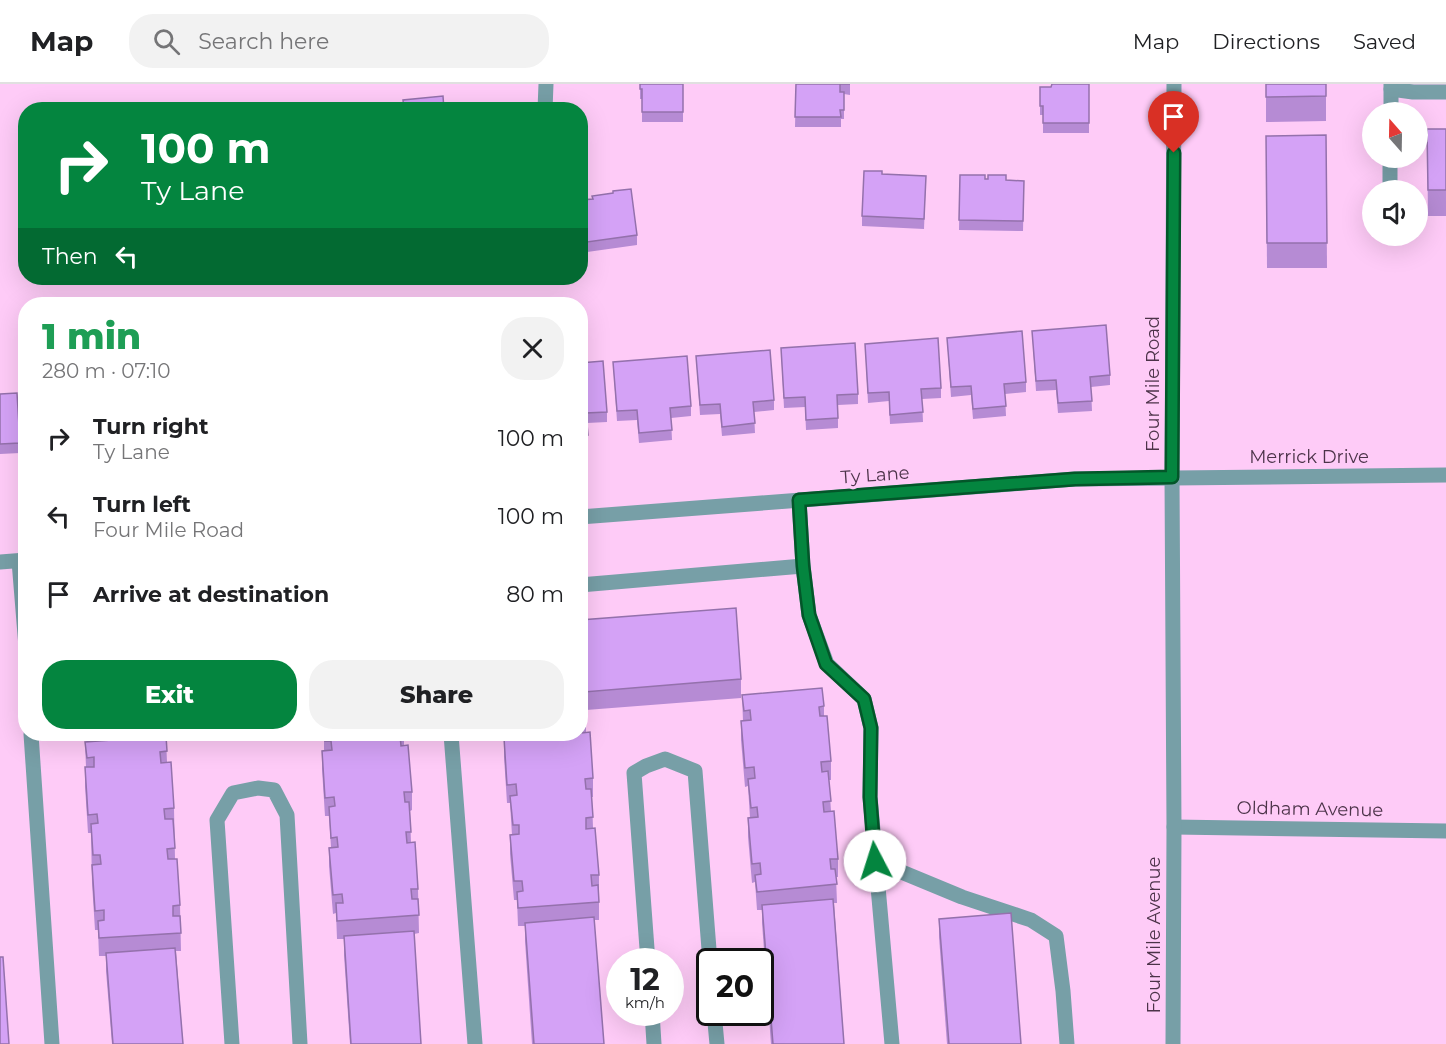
<!DOCTYPE html>
<meta charset="utf-8">
<style>
body{margin:0;font-family:Montserrat,sans-serif;background:#f2f2f2;color:#202124;height:100vh;display:flex;flex-direction:column;font-size:22px;white-space:nowrap}
*{box-sizing:border-box;margin:0}
p{font-size:20px;color:#757577}
.icon{flex:none;width:33px;height:33px;fill:none;stroke:currentColor;stroke-width:2;stroke-linecap:round;stroke-linejoin:round}
.map{position:relative;flex:1;overflow:hidden}
.panel{position:absolute;left:18px;top:213px;width:570px;height:444px;display:flex;flex-direction:column;background:#fff;border-radius:24px;box-shadow:0 6px 24px #0002}
.panel>*{flex:none}
.banner{position:absolute;left:18px;top:18px;width:570px;height:183px;border-radius:24px;box-shadow:0 6px 24px #0002;background:#04853f;color:#fff;overflow:hidden}
.needle{width:39px;rotate:340deg}
.controls{position:absolute;left:1362px;top:18px;display:grid;gap:12px}
.controls a{display:grid;place-items:center;width:66px;height:66px;border-radius:50%;background:#fff;box-shadow:0 6px 24px #0002;font-size:30px}
.speed{position:absolute;left:606px;top:864px;display:flex;gap:12px;font-size:30px;font-weight:700;text-align:center}
.speed>*{display:grid;place-content:center;width:78px;height:78px;border-radius:50%;background:#fff;box-shadow:0 6px 24px #0002;line-height:1}
.speed small{font-size:15px;font-weight:400}
.speed .limit{border:3px solid #111;border-radius:9px;background:#fff;color:#111}
.pin{position:absolute;display:grid;place-items:center;width:51px;height:51px;color:#fff;margin:-62px -26px;border-radius:50% 50% 50% 0;rotate:-45deg;box-shadow:0 0 6px #0007}
.pin .icon{rotate:45deg}
.me{position:absolute;width:66px;margin:-33px;rotate:355deg;stroke-linejoin:round;filter:drop-shadow(0 0 4px #0008)}
.turn{display:flex;align-items:center;gap:21px;height:126px;padding:0 24px;font-size:27px}
.turn .icon{width:78px;height:78px;stroke-width:2.5}
.turn b{display:block;font-size:42px;line-height:51px}
.then{display:flex;align-items:center;height:57px;padding:0 24px;background:#0003;gap:12px;font-size:22px}
.round{display:grid;place-items:center;flex:none;width:63px;height:63px;border-radius:24px;background:#f2f2f2}
.head{display:flex;align-items:center;justify-content:space-between;height:102px;padding:0 24px}
h1{font-size:36px;font-weight:800;line-height:45px;color:#1e9e55}
.primary-button{display:flex;gap:12px;margin-top:auto;padding:12px 24px}
.primary-button a{flex:1;height:69px;border-radius:24px;background:#04853f;color:#fff;font-size:24px;font-weight:800;line-height:69px;text-align:center}
.primary-button a+a{background:#f2f2f2;color:#202124}
ul{padding:0;list-style:none}
li{display:flex;align-items:center;gap:18px;height:78px;padding:0 24px}
li div{flex:1}
li b{display:block;font-size:22px}
li em{font-style:normal}
header{display:flex;align-items:center;gap:36px;box-sizing:border-box;height:84px;padding:0 30px;background:#fff;border-bottom:2px solid #e0e0e0}
header strong{font-size:28px}
nav{display:flex;gap:33px;margin-inline-start:auto;font-size:21px}
.search{width:420px;height:54px;background:#f2f2f2;display:flex;align-items:center;gap:15px;box-sizing:border-box;padding:0 21px;border-radius:24px;color:#757577;font-size:22px}
.map>svg:first-child{display:block}
.lines{fill:none;stroke-linecap:round;stroke-linejoin:round}
.minor{stroke:#779fa7;stroke-width:15}
.wall{fill:#b68bd4}
.building{fill:#d4a2f6;stroke:#9471ac;stroke-width:1.5}
.route-casing{stroke:#035629;stroke-width:15}
.route{stroke:#04853f;stroke-width:10}
.labels{text-anchor:middle;dominant-baseline:central;stroke-width:6;stroke-linejoin:round;paint-order:stroke}
.street-label{font-size:18px;fill:#4c3349;stroke:#fecbf7}
</style>
<header>
<strong>Map</strong>
<div class="search"><svg class="icon" aria-label="search" viewBox="0 0 24 24"><circle cx="10" cy="10" r="6"/><path d="M15 15l6 6"/></svg>Search here</div>
<nav><a>Map</a><a>Directions</a><a>Saved</a></nav>
</header>
<div class="map">
<svg width="1446" height="960" viewBox="0 0 1446 960">
<rect width="100%" height="100%" fill="#fecbf7"/>
<g class="lines">
<g class="minor">
<polyline points="1391,0 1391,5 1413,8 1446,8"/>
<polyline points="545,26 546,0"/>
<polyline points="1391,28 1391,5"/>
<polyline points="1390,106 1390,74"/>
<polyline points="799,416 803,482 809,531 827,580 864,615 871,644 870,713 892,960"/>
<polyline points="580,433 1075,395 1446,391"/>
<polyline points="19,477 26,563"/>
<polyline points="0,478 26,476"/>
<polyline points="580,501 803,482"/>
<polyline points="31,650 52,960"/>
<polyline points="451,650 475,960"/>
<polyline points="1174,743 1446,747"/>
<polyline points="875,777 962,813 1031,836 1056,852 1063,907 1067,960"/>
<polyline points="648,878 634,689 646,682 665,675 695,687 710,878"/>
<polyline points="652,928 654,960"/>
<polyline points="714,928 717,960"/>
<polyline points="232,960 217,736 233,709 258,704 274,706 287,731 300,960"/>
<polyline points="1173,960 1174,743 1172,393 1174,0"/>
</g>
</g>
<g class="wall">
<polygon points="640,0 683,0 683,38 642,38 642,15 640,15"/>
<polygon points="796,0 850,0 850,11 844,10 844,35 841,35 841,43 795,43"/>
<polygon points="1089,0 1089,49 1043,49 1043,31 1040,31 1040,3 1051,3"/>
<polygon points="1266,0 1326,0 1326,37 1266,38"/>
<polygon points="1427,45 1446,45 1446,132 1428,132"/>
<polygon points="1326,51 1327,184 1267,184 1266,52"/>
<polygon points="882,90 926,92 924,145 862,142 862,132"/>
<polygon points="960,91 985,95 1024,97 1023,147 959,146"/>
<polygon points="580,116 637,151 637,161 580,169"/>
<polygon points="1032,247 1110,291 1110,301 1091,303 1092,327 1058,329 1056,306 1036,307"/>
<polygon points="947,254 1026,298 1026,308 1005,310 1006,332 973,335 971,311 951,313"/>
<polygon points="865,260 941,304 941,314 922,315 923,338 890,340 889,317 868,319"/>
<polygon points="781,264 858,310 858,320 838,321 838,344 806,346 805,323 784,324"/>
<polygon points="696,272 774,316 774,326 754,328 755,349 722,352 720,330 700,331"/>
<polygon points="613,278 691,322 691,332 671,334 672,356 639,359 637,336 617,337"/>
<polygon points="580,279 607,328 607,338 587,339 588,361 580,362"/>
<polygon points="0,310 20,359 20,369 0,370"/>
<polygon points="580,536 741,595 741,614 586,626 586,648 593,694 593,713 592,713 593,744 599,791 599,836 594,836 604,960 532,960 525,857 525,842 518,842 517,816 514,816 510,770 510,751 512,751 510,719 507,719 504,673 504,650 580,650 584,621 580,576"/>
<polygon points="742,611 824,622 824,632 831,677 831,696 829,696 831,727 838,775 838,793 836,793 837,819 834,819 844,960 771,960 762,839 762,826 757,826 755,798 752,799 748,753 748,734 750,734 748,702 745,703 741,656 741,637 743,637"/>
<polygon points="165,650 243,650 166,655 167,678 174,724 175,775 180,821 181,867 176,867 183,960 112,960 106,887 106,872 99,872 98,846 95,846 92,799 91,749 88,749 85,702 85,683 86,683 85,658 165,652"/>
<polygon points="324,650 404,650 404,662 412,708 412,726 410,727 411,759 418,805 419,849 414,850 421,960 350,960 344,871 344,855 337,855 336,829 333,830 329,782 329,764 331,763 329,732 325,732 322,685 322,667 324,667"/>
<polygon points="939,835 1021,960 947,960 939,853"/>
</g>
<g class="building">
<polygon points="640,0 683,0 683,28 642,28 642,5 640,5"/>
<polygon points="796,0 850,0 840,0 840,8 844,8 844,26 840,26 841,33 795,33"/>
<polygon points="1052,0 1089,0 1089,39 1043,39 1043,22 1040,22 1040,3 1051,3"/>
<polygon points="1266,0 1326,0 1326,12 1266,13"/>
<polygon points="443,12 444,26 404,26 403,16"/>
<polygon points="1427,45 1446,45 1446,106 1428,106"/>
<polygon points="1326,51 1327,159 1267,159 1266,52"/>
<polygon points="864,87 882,87 882,90 926,92 924,135 862,132"/>
<polygon points="960,91 985,91 985,95 988,95 988,91 1006,91 1006,96 1024,97 1023,137 959,136"/>
<polygon points="631,105 637,151 580,159 580,116 593,115 592,112 613,109 613,107"/>
<polygon points="1106,241 1110,291 1090,293 1092,317 1058,319 1056,296 1036,297 1032,247"/>
<polygon points="1022,247 1026,298 1004,300 1006,322 973,325 971,302 951,303 947,254"/>
<polygon points="938,254 941,304 921,305 923,328 890,331 889,308 868,309 865,260"/>
<polygon points="855,259 858,310 837,311 838,334 806,336 805,313 784,314 781,264"/>
<polygon points="770,266 774,316 753,318 755,339 722,343 720,320 700,321 696,272"/>
<polygon points="687,272 691,322 670,324 672,346 639,349 637,326 617,327 613,278"/>
<polygon points="603,277 607,328 586,329 588,351 580,352 580,279"/>
<polygon points="17,309 20,359 0,360 0,310"/>
<polygon points="736,524 741,595 584,608 580,557 580,536"/>
<polygon points="822,604 824,622 819,623 820,632 827,632 831,677 821,678 822,688 828,687 831,717 823,718 824,728 834,727 838,775 830,775 831,785 835,785 837,800 757,808 755,791 761,790 760,779 752,780 748,734 758,733 757,723 751,724 748,695 755,694 754,683 745,684 741,637 751,636 750,626 744,627 742,611"/>
<polygon points="580,621 585,621 586,638 581,639 582,649 590,648 593,694 585,695 586,705 591,705 593,733 586,734 586,745 595,744 599,791 591,791 592,802 598,801 599,818 518,824 517,808 523,807 522,797 514,797 510,751 519,750 519,741 513,741 510,712 517,711 516,700 507,701 504,654 513,653 513,650 580,650"/>
<polygon points="324,650 404,650 404,651 400,651 401,662 408,661 412,708 404,708 405,718 409,718 411,748 406,748 407,759 415,758 418,805 411,805 412,815 418,815 419,831 337,837 336,819 343,819 342,810 333,811 329,764 338,763 337,753 331,754 329,723 335,722 334,713 325,714 322,667 332,666 331,657 325,657"/>
<polygon points="166,652 167,667 160,668 161,679 171,678 174,724 164,725 165,735 173,735 175,764 167,765 168,775 177,775 180,821 173,822 173,832 180,832 181,849 99,854 98,837 104,836 104,826 95,827 92,781 101,780 100,771 93,771 91,740 98,739 97,730 88,731 85,683 94,683 94,673 87,674 85,658"/>
<polygon points="833,815 844,960 773,960 762,821"/>
<polygon points="1011,829 1021,960 949,960 939,835"/>
<polygon points="594,833 604,960 534,960 525,839"/>
<polygon points="414,847 421,960 351,960 344,852"/>
<polygon points="175,864 183,960 113,960 106,869"/>
<polygon points="0,873 3,873 9,960 0,960"/>
</g>
<g class="lines">
<defs>
<polyline id="route" points="875,777 870,713 871,644 864,615 826,580 809,531 803,482 799,416 1075,395 1172,393 1174,69"/>
</defs>
<use href="#route" class="route-casing"/>
<use href="#route" class="route"/>
</g>
<g class="labels">
<g class="street-label">
<text transform="translate(1153 300) rotate(-90)">Four Mile Road</text>
<text x="1309" y="373">Merrick Drive</text>
<text transform="translate(875 391) rotate(-4)">Ty Lane</text>
<text transform="translate(1310 725) rotate(1)">Oldham Avenue</text>
<text transform="translate(1154 851) rotate(-90)">Four Mile Avenue</text>
</g>
</g>
</svg>
<div class="controls">
<a><svg class="needle" viewBox="-14 -14 28 28"><path d="M0-13l5 13h-10z" fill="#e53935"/><path d="M0 13l5-13h-10z" fill="#757577"/></svg></a>
<a><svg class="icon" aria-label="sound" viewBox="0 0 24 24"><path d="M4 9h4l5-4v14l-5-4H4zM17 9q2 3 0 6"/></svg></a>
</div>
<div class="speed"><div>12<small>km/h</small></div><div class="limit">20</div></div>
<div class="pin" style="left:1174px;top:69px;background:#d93025"><svg class="icon" aria-label="arrive" viewBox="0 0 24 24"><path d="M6 21V4h12l-3 4 3 4H6"/></svg></div>
<svg class="me" style="left:875px;top:777px" viewBox="-20 -20 40 40"><circle r="19" fill="#fff"/><path d="M0-13L10 11 0 6-10 11z" fill="#04853f"/></svg>
<div class="banner">
<div class="turn"><svg class="icon" aria-label="right" viewBox="0 0 24 24"><path d="M7 20v-9h11M14 6l5 5-5 5"/></svg><div><b>100 m</b>Ty Lane</div></div>
<div class="then">Then<svg class="icon" aria-label="left" viewBox="0 0 24 24"><path d="M17 20v-9H6M10 6l-5 5 5 5"/></svg></div>
</div>
<section class="panel">
<div class="head"><div><h1>1 min</h1><p>280 m · 07:10</p></div><a class="round"><svg class="icon" aria-label="close" viewBox="0 0 24 24"><path d="M6 6l12 12M18 6L6 18"/></svg></a></div>
<ul>
<li><svg class="icon" aria-label="right" viewBox="0 0 24 24"><path d="M7 20v-9h11M14 6l5 5-5 5"/></svg><div><b>Turn right</b><p>Ty Lane</p></div><em>100 m</em></li>
<li><svg class="icon" aria-label="left" viewBox="0 0 24 24"><path d="M17 20v-9H6M10 6l-5 5 5 5"/></svg><div><b>Turn left</b><p>Four Mile Road</p></div><em>100 m</em></li>
<li><svg class="icon" aria-label="arrive" viewBox="0 0 24 24"><path d="M6 21V4h12l-3 4 3 4H6"/></svg><div><b>Arrive at destination</b></div><em>80 m</em></li>
</ul>
<div class="primary-button"><a>Exit</a><a>Share</a></div>
</section>
</div>
